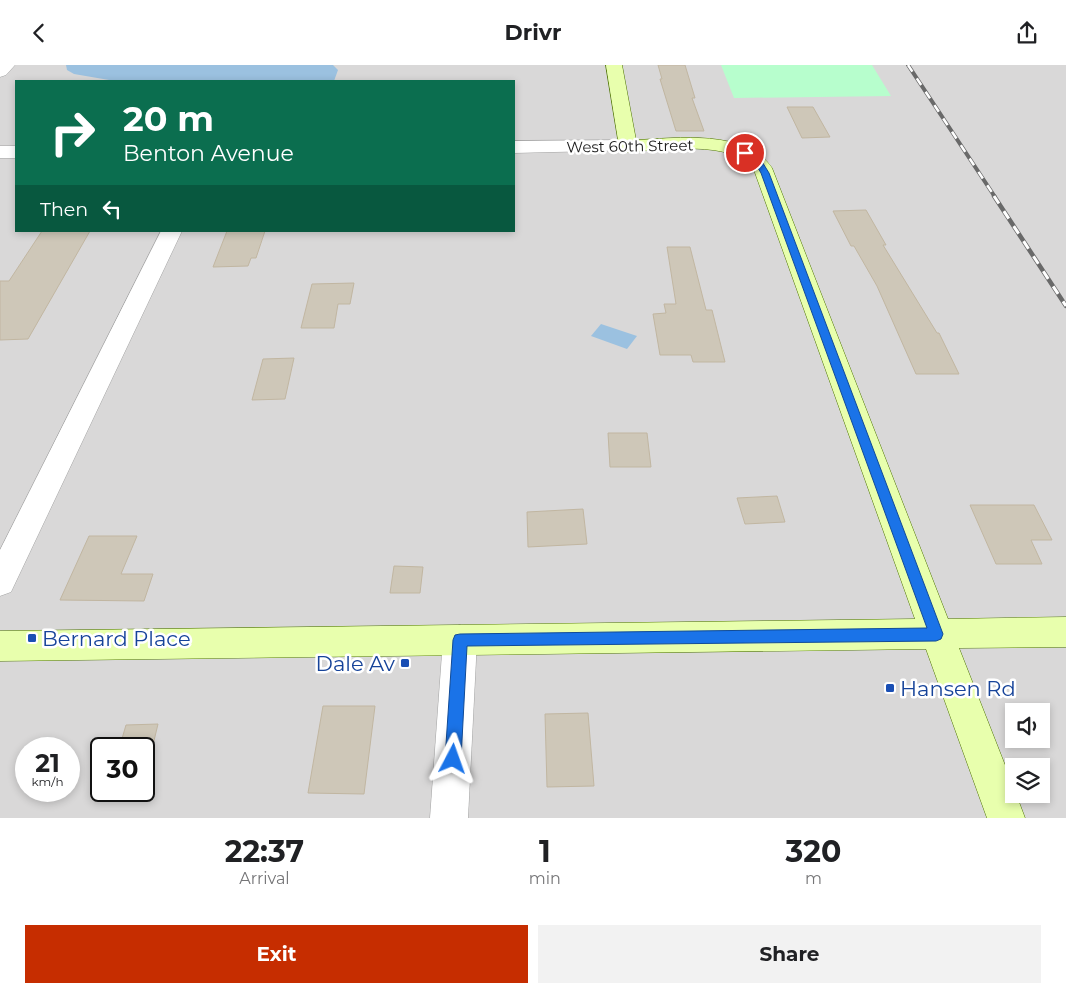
<!DOCTYPE html>
<style>
body{margin:0;font-family:Montserrat,sans-serif;background:#f2f2f2;color:#202124;height:100vh;display:flex;flex-direction:column;font-size:19px;white-space:nowrap}
*{box-sizing:border-box;margin:0}
p{font-size:16px;color:#757577}
.icon{flex:none;width:28px;height:28px;fill:none;stroke:currentColor;stroke-width:2;stroke-linecap:round;stroke-linejoin:round}
.map{position:relative;height:753px;overflow:hidden}
.drawer{display:flex;flex-direction:column;background:#fff;flex:1}
.drawer>*{flex:none}
.guide{position:absolute;left:15px;top:15px;width:500px;height:152px;border-radius:0px;box-shadow:0 2px 8px #0003;background:#0b6e4f;color:#fff;overflow:hidden}
.tools{position:absolute;left:1005px;top:638px;display:grid;gap:10px}
.tools a{display:grid;place-items:center;width:45px;height:45px;border-radius:0px;background:#fff;box-shadow:0 2px 8px #0003;font-size:25px}
.speed{position:absolute;left:15px;top:672px;display:flex;gap:10px;font-size:25px;font-weight:700;text-align:center}
.speed>*{display:grid;place-content:center;width:65px;height:65px;border-radius:50%;background:#fff;box-shadow:0 2px 8px #0003;line-height:1}
.speed small{font-size:12px;font-weight:400}
.speed .limit{border:2px solid #111;border-radius:8px;background:#fff;color:#111}
.pin{position:absolute;display:grid;place-items:center;width:42px;height:42px;color:#fff;margin:-21px;border:2px solid #fff;border-radius:50%;box-shadow:0 1px 5px #0007}
.me{position:absolute;width:55px;margin:-28px;rotate:4deg;stroke-linejoin:round;filter:drop-shadow(0 0 4px #0008)}
.turn{display:flex;align-items:center;gap:18px;height:105px;padding:0 25px;font-size:22px}
.turn .icon{width:65px;height:65px;stroke-width:2.5}
.turn b{display:block;font-size:35px;line-height:42px}
.then{display:flex;align-items:center;height:48px;padding:0 25px;background:#0003;gap:10px;font-size:19px}
.eta{display:flex;justify-content:space-evenly;align-items:center;height:85px;text-align:center}
.eta b{font-size:30px;font-weight:700;line-height:35px}
.primary-button{display:flex;gap:10px;margin-top:auto;padding:10px 25px}
.primary-button a{flex:1;height:58px;border-radius:0px;background:#c62d00;color:#fff;font-size:20px;font-weight:700;line-height:58px;text-align:center}
.primary-button a+a{background:#f2f2f2;color:#202124}
header{display:flex;justify-content:space-between;align-items:center;height:65px;padding:0 25px;background:#fff;font-size:22px;font-weight:700}
.map>svg:first-child{display:block}
.residential{fill:#d9d8d8;fill-rule:evenodd}
.park{fill:#b7fecd}
.water{fill:#9bc1e0}
.building{fill:#cec7b8;stroke:#c1b6a1}
.lines{fill:none;stroke-linecap:round;stroke-linejoin:round}
.street-casing{stroke:#a2a2a2;stroke-width:1}
.secondary-casing{stroke:#4d7400;stroke-width:1}
.street{fill:#fff;fill-rule:evenodd}
.secondary{fill:#e8ffad;fill-rule:evenodd}
.rail-far1-casing{stroke:#696969;stroke-width:4}
.rail-casing{stroke:#696969;stroke-width:4.5}
.rail-far1{stroke:#fff;stroke-width:2.5;stroke-dasharray:8;stroke-linecap:butt}
.rail{stroke:#fff;stroke-width:3;stroke-dasharray:9;stroke-linecap:butt}
.route{fill:#1a73e8;stroke:#114b97}
.transit-dot{fill:#1a4fb4;stroke:#fff;stroke-width:2}
.labels{text-anchor:middle;dominant-baseline:central;stroke-width:5;stroke-linejoin:round;paint-order:stroke}
.far-street-label{font-size:15px;fill:#1b1b1b;stroke:#fff}
.near-transit-label{font-size:21px;fill:#164399;stroke:#fff;text-anchor:start}
</style>
<header><svg class="icon" aria-label="back" viewBox="0 0 24 24"><path d="M15 5l-7 7 7 7"/></svg>Drivr<svg class="icon" aria-label="share" viewBox="0 0 24 24"><path d="M12 15V3M7 8l5-5 5 5M5 13v7h14v-7"/></svg></header>
<div class="map">
<svg width="1066" height="753" viewBox="0 0 1066 753">
<rect width="100%" height="100%" fill="#eeecdf"/>
<path class="residential" d="M0,0h1066v753h-1066zM16,16h498v150h-498zM1014,646h27v28h-27zM26,684h43v42h-43zM101,684h43v42h-43zM1014,701h27v28h-27z"/>
<polygon class="park" points="721,0 872,0 891,31 734,33"/>
<g class="water">
<polygon points="66,0 333,0 338,5 334,16 115,16 74,9 67,5"/>
<polygon points="601,259 637,271 627,284 591,271"/>
</g>
<g class="building">
<polygon points="658,0 685,0 695,33 692,33 704,66 676,66 660,14 662,14"/>
<polygon points="787,42 813,42 830,72 802,73"/>
<polygon points="866,145 886,180 883,180 937,268 939,268 959,309 916,309 877,221 854,181 851,181 833,146"/>
<polygon points="42,166 90,166 28,274 0,275 0,216 9,216"/>
<polygon points="227,166 265,166 256,193 251,193 248,201 213,202"/>
<polygon points="667,182 690,182 706,245 712,245 725,297 693,297 691,290 660,290 653,249 666,248 664,239 676,239"/>
<polygon points="354,218 350,239 338,239 334,263 301,263 312,219"/>
<polygon points="294,293 285,334 252,335 263,294"/>
<polygon points="608,368 647,368 651,402 610,402"/>
<polygon points="777,431 785,457 745,459 737,433"/>
<polygon points="970,440 1034,440 1052,475 1031,475 1042,499 996,499"/>
<polygon points="583,444 587,479 528,482 527,447"/>
<polygon points="89,471 137,471 121,509 153,509 144,536 60,535"/>
<polygon points="394,501 423,502 420,528 390,528"/>
<polygon points="323,641 375,641 364,729 308,728"/>
<polygon points="588,648 594,721 547,722 545,649"/>
<polygon points="158,659 152,684 119,684 126,660"/>
</g>
<g class="lines">
<defs>
<g id="street">
<polygon points="0,0 15,0 6,10 0,12"/>
<polygon points="628,75 635,77 637,81 635,85 514,88 514,76"/>
<rect x="0" y="81" width="16" height="12"/>
<polygon points="161,166 182,166 11,527 0,531 0,485"/>
<polygon points="460,560 472,564 477,575 468,753 430,753 443,575 448,564"/>
</g>
<path id="secondary" d="M606,0h16l14,75c41,-2 110,-11 136,28l176,451 118,-2v30l-107,1 55,140v6h2l9,24h-38l-61,-169 -926,12v-30l915,-12 -161,-449c-19,-31 -95,-20 -126,-18l-7,-2 -2,-4z"/>
</defs>
<use href="#street" class="street-casing"/>
<use href="#secondary" class="secondary-casing"/>
<use href="#street" class="street"/>
<use href="#secondary" class="secondary"/>
<defs>
<polyline id="rail-far1" points="908,0 995,132"/>
<polyline id="rail" points="994,131 1066,241"/>
</defs>
<use href="#rail-far1" class="rail-far1-casing"/>
<use href="#rail" class="rail-casing"/>
<use href="#rail-far1" class="rail-far1"/>
<use href="#rail" class="rail"/>
</g>
<polygon class="route" points="745,85 761,95 769,108 943,569 941,574 936,576 467,581 461,694 458,699 453,701 448,699 445,694 453,575 455,570 460,569 927,563 761,108 755,98 742,89 742,86"/>
<g class="transit-dot">
<rect x="27" y="568" width="10" height="10" rx="2.5"/>
<rect x="400" y="593" width="10" height="10" rx="2.5"/>
<rect x="885" y="618" width="10" height="10" rx="2.5"/>
</g>
<g class="labels">
<g class="far-street-label">
<text transform="translate(630 81) rotate(-1)">West 60th Street</text>
</g>
<g class="near-transit-label">
<text x="42" y="573">Bernard Place</text>
<text x="395" y="598" text-anchor="end">Dale Av</text>
<text x="900" y="623">Hansen Rd</text>
</g>
</g>
</svg>
<div class="tools">
<a><svg class="icon" aria-label="sound" viewBox="0 0 24 24"><path d="M4 9h4l5-4v14l-5-4H4zM17 9q2 3 0 6"/></svg></a>
<a><svg class="icon" aria-label="layers" viewBox="0 0 24 24"><path d="M12 4l9 5-9 5-9-5zM3 14l9 5 9-5"/></svg></a>
</div>
<div class="speed"><div>21<small>km/h</small></div><div class="limit">30</div></div>
<div class="pin" style="left:745px;top:88px;background:#d93025"><svg class="icon" aria-label="arrive" viewBox="0 0 24 24"><path d="M6 21V4h12l-3 4 3 4H6"/></svg></div>
<svg class="me" style="left:453px;top:694px" viewBox="-20 -20 40 40"><path d="M0-17L14 15 0 8-14 15z" fill="#1a73e8" stroke="#fff" stroke-width="4"/></svg>
<div class="guide">
<div class="turn"><svg class="icon" aria-label="right" viewBox="0 0 24 24"><path d="M7 20v-9h11M14 6l5 5-5 5"/></svg><div><b>20 m</b>Benton Avenue</div></div>
<div class="then">Then<svg class="icon" aria-label="left" viewBox="0 0 24 24"><path d="M17 20v-9H6M10 6l-5 5 5 5"/></svg></div>
</div>
</div>
<section class="drawer">
<div class="eta">
<div><b>22:37</b><p>Arrival</p></div>
<div><b>1</b><p>min</p></div>
<div><b>320</b><p>m</p></div>
</div>
<div class="primary-button"><a>Exit</a><a>Share</a></div>
</section>
